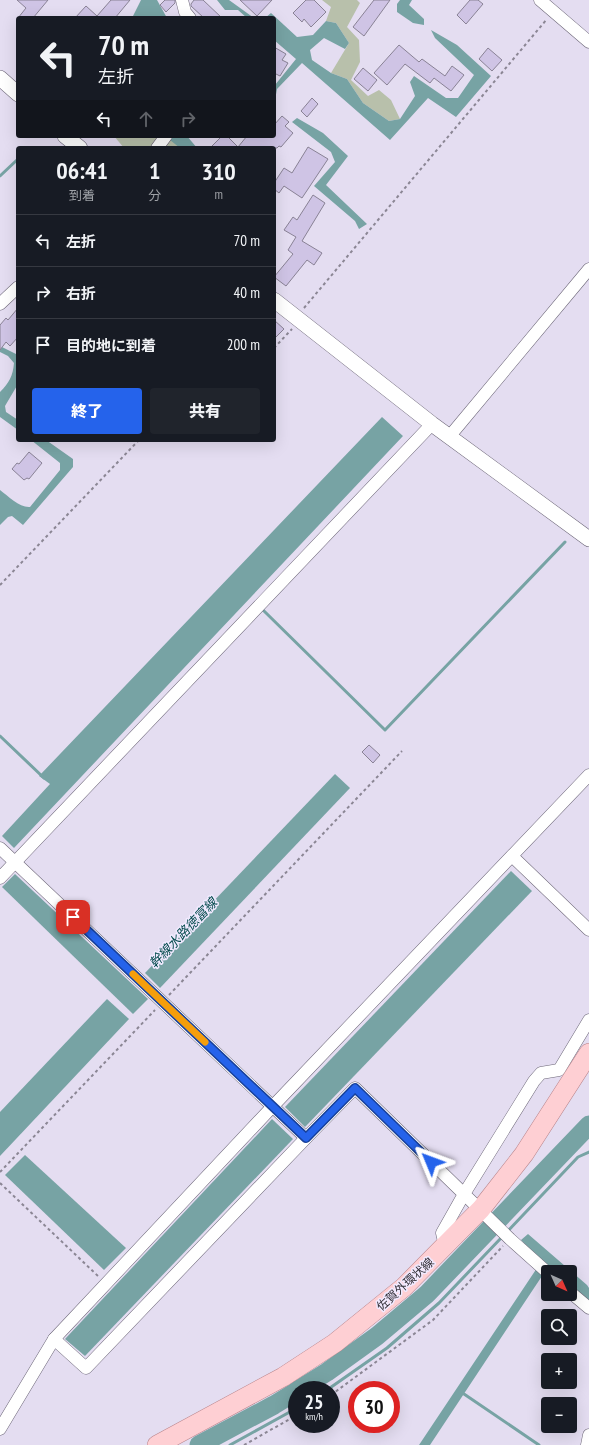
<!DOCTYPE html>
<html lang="ja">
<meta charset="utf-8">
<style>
body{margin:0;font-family:"PT Sans Narrow","Noto Sans JP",sans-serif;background:#20242c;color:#f1f3f6;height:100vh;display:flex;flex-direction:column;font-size:15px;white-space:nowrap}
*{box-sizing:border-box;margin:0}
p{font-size:13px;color:#9ea1a6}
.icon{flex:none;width:22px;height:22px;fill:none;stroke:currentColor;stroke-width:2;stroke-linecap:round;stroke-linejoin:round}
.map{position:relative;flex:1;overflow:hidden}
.side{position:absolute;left:16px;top:146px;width:260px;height:296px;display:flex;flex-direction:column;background:#171b24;border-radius:4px;box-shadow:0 4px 16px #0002}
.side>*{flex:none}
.hud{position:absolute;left:16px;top:16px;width:260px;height:122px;border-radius:4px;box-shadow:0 4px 16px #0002;background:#171b24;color:#f1f3f6;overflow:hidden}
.needle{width:26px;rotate:135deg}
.buttons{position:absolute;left:541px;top:1265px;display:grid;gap:8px}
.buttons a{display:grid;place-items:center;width:36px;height:36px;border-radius:4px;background:#171b24;box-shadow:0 4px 16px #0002;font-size:20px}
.speed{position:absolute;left:288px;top:1381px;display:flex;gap:8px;font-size:20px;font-weight:700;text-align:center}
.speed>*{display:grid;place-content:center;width:52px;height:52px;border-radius:50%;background:#171b24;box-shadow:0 4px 16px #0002;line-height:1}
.speed small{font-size:10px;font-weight:400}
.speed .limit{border:6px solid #d22;background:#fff;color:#111}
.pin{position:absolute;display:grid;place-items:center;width:34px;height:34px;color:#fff;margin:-17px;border-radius:8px;box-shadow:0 2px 6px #0006}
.me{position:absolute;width:44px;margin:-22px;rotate:314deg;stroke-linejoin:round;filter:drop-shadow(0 0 3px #0008)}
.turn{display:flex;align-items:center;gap:14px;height:84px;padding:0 16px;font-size:18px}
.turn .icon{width:52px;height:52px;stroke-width:2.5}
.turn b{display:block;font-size:28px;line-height:34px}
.lanes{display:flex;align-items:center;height:38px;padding:0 16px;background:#0003;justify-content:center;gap:20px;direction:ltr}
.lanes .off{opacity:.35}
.eta{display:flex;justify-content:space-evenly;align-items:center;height:68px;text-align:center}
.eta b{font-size:24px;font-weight:800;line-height:28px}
.button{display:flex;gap:8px;margin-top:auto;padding:8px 16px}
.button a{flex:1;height:46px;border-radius:4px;background:#2563eb;color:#fff;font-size:16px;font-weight:800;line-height:46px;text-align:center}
.button a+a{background:#20242c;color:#f1f3f6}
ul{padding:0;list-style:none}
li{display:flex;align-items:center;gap:12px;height:52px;padding:0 16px;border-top:1px solid #363941}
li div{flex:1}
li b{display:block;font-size:15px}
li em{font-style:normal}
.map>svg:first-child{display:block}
.green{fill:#b8c0ab}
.water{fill:#77a3a4}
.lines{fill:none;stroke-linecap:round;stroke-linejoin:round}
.stream{stroke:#77a3a4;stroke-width:3}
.river{stroke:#77a3a4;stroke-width:19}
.building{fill:#cfc4e5;stroke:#898295}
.minor-casing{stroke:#6d6778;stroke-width:13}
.tertiary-casing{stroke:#6d6778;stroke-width:16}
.primary-casing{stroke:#b78389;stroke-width:20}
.path{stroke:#8b8694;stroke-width:2;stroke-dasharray:3 3;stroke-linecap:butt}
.minor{stroke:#fff;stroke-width:12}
.tertiary{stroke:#fff;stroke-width:15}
.primary{stroke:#fecfd3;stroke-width:19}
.route-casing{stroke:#184099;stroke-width:10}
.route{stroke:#2563eb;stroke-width:7}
.slow{stroke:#f59e0b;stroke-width:7}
.labels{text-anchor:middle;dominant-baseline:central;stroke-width:3;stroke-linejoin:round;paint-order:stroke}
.street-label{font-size:12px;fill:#333038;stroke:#f1eaff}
.water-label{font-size:13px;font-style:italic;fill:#034a4c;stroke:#f1eaff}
</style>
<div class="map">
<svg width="589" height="1445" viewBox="0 0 589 1445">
<rect width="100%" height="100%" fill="#e4ddf1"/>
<g class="green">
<polygon points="322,0 357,0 360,3 347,27 359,40 360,62 351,80 368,96 379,90 391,100 400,119 389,121 363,103 347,79 331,73 349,43 336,23 326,21 331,7"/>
<polygon points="114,136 179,136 188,148 124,148"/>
</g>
<g class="water">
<polygon points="141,0 157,0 167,18 132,18"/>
<polygon points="217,0 229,0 254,18 247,18 238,10 225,10"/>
<polygon points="400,0 412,0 409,5 424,19 424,25 413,23 397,12 397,4"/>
<polygon points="271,13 297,37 313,35 326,21 336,23 349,43 345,49 324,38 310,50 312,60 331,73 347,79 363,103 389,121 400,119 415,96 410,82 414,76 446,98 458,98 474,75 435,38 431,30 457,45 491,76 456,117 428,98 390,140 302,63 277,89 275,100 275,85 296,59 274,40 274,18 265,18"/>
<polygon points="297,118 323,133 348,156 326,185 367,224 359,229 355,221 314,186 335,162 331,152 292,122"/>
<polygon points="173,136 187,136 197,148 180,148 170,140"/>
<path d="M0,346l18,9v29l-13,22 1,6 12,8v10l-18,-13v-25c9,-9 13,-16 14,-29l-6,-7 -8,-4z"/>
<polygon points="382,417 403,436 14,848 2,836 50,784 39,776"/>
<path d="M31,440h15l27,19v8l-50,58 -11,-9 -4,1 -8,8v-35c8,6 20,18 30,17l30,-37v-7z"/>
<polygon points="335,774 350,788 160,988 145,973"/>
<polygon points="511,871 532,891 305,1127 285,1107"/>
<polygon points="15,874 148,999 133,1014 2,887"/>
<polygon points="107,999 129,1019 0,1156 0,1112"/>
<polygon points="272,1119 293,1139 85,1356 65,1339"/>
<polygon points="25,1155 126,1248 104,1270 5,1175"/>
<polygon points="528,1234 587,1285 589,1288 589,1304 570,1286 570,1272 555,1272 548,1267 430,1445 419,1445 541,1262 521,1240"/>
</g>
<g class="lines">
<g class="stream">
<polyline points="0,176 18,159"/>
<polyline points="263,610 385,730 565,542"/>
<polyline points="0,736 44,778"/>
<polyline points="506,1233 578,1157 589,1152"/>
<polyline points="327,1390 387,1348 439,1303 502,1237"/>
<polyline points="464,1394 539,1445"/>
<polyline points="230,1445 297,1408"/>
</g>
<g class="river">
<polyline points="298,1390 327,1372 377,1336 427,1294 589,1125"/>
<polyline points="199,1445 274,1405 297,1391"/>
</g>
</g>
<g class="building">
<polygon points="17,0 48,0 33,18 18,18 26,8"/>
<polygon points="111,0 130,0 115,18 75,18 86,6 97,16"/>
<polygon points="165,0 175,0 175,3 166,12 160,5"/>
<polygon points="194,0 203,0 222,18 204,18 191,6 191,4"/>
<polygon points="240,0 272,0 257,16"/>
<polygon points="306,0 314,0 326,12 311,27 304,19 302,22 293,13"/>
<polygon points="374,0 390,0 364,36 353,27"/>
<polygon points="470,0 478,0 483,4 466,24 457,15"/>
<polygon points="399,45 419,62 422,59 445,76 452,66 464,75 451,91 434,78 430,83 405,64 387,85 374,73"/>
<polygon points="274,47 286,54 282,60 288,63 280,76 274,73"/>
<polygon points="488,48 502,60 492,71 479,59"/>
<polygon points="363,68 377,80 368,91 354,79"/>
<polygon points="312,98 318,104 307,117 301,111"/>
<polygon points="282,116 289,122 285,126 293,133 281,147 279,146 277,148 210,148 222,136 227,136 238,147 247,136 274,136 274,125"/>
<polygon points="308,147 328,159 302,198 284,186 279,193 274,189 274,183 284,168 292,173"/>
<polygon points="313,195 325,203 302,241 322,253 314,265 307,260 286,286 274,277 293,254 288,250 296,237 284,230 293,217 297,220"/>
<polygon points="18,308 18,337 10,346 6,342 0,350 0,325 6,318 8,320"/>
<polygon points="274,320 284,329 274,339"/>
<polygon points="29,452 42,463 29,479 27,478 24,480 12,469 17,463 19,464"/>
<polygon points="369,745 380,755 373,763 362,752"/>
</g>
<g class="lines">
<defs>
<g id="minor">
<polyline points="182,0 185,12 190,18"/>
<polyline points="540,0 589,42"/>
<polyline points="157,148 166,136"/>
<polyline points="0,304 18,287"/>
<polyline points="449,437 589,269"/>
<polyline points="0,848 306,1138 355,1088 464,1194 442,1233 445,1246"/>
<polyline points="512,856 589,930"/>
<polyline points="0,878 432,424"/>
<polyline points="548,1273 510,1239 464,1194 534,1081 541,1073 559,1070 589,1020"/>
<polyline points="570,1292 589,1308"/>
<polyline points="54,1339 86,1368 306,1138"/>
<polyline points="0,1429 54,1339 273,1106 589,775"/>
<polyline points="587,1445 589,1435"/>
</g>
<g id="tertiary">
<polyline points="0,78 18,94"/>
<polyline points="65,136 80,148"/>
<polyline points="274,300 432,424 589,539"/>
</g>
<polyline id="primary" points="157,1445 283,1377 335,1343 404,1287 481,1209 524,1154 589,1053"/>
</defs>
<use href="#minor" class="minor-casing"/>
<use href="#tertiary" class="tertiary-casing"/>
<use href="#primary" class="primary-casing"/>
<g class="path">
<polyline points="304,308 547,19"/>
<polyline points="274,348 292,329"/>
<polyline points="0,585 139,440"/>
<polyline points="169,995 402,751"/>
<polyline points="0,1172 155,1010"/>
<polyline points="0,1183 98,1276"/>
<polyline points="331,1395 433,1320 503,1246"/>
<polyline points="244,1445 297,1415"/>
</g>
<use href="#minor" class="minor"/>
<use href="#tertiary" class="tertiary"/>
<use href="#primary" class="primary"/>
</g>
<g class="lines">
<defs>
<polyline id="route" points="73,917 306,1138 355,1088 431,1162"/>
</defs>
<use href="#route" class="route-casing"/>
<use href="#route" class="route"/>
<polyline class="slow" points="133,974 205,1042"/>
</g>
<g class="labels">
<g class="street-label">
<text transform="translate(405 1284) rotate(-42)">佐賀外環状線</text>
</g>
<g class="water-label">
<text transform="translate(183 933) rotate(-46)">幹線水路徳富線</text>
</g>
</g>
</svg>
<div class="buttons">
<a><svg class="needle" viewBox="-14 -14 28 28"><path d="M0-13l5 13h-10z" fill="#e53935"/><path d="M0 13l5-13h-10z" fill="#9ea1a6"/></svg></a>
<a><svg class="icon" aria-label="search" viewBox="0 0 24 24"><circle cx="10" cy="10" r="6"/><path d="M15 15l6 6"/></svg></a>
<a>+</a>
<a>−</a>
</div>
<div class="speed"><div>25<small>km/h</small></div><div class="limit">30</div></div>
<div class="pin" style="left:73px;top:917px;background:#d93025"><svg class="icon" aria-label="arrive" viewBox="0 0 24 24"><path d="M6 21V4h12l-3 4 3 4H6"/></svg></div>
<svg class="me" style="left:431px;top:1162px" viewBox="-20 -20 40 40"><path d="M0-17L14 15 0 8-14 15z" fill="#2563eb" stroke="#fff" stroke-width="4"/></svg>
<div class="hud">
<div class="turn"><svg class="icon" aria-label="left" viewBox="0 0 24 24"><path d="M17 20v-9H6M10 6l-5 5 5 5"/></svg><div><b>70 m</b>左折</div></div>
<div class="lanes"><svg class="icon" aria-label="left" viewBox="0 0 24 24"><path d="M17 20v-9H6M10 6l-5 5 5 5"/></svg><svg class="icon off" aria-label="ahead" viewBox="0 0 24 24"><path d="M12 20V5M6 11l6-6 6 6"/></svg><svg class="icon off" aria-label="right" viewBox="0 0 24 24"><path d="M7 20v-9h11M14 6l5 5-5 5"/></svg></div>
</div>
<section class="side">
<div class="eta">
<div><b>06:41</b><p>到着</p></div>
<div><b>1</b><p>分</p></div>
<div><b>310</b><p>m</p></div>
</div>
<ul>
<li><svg class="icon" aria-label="left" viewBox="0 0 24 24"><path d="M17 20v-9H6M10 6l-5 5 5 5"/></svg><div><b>左折</b></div><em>70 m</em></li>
<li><svg class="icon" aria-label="right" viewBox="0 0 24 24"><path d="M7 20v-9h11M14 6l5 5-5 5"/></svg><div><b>右折</b></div><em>40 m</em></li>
<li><svg class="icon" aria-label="arrive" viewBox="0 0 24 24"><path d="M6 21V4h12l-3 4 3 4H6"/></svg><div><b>目的地に到着</b></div><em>200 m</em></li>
</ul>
<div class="button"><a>終了</a><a>共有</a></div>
</section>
</div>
